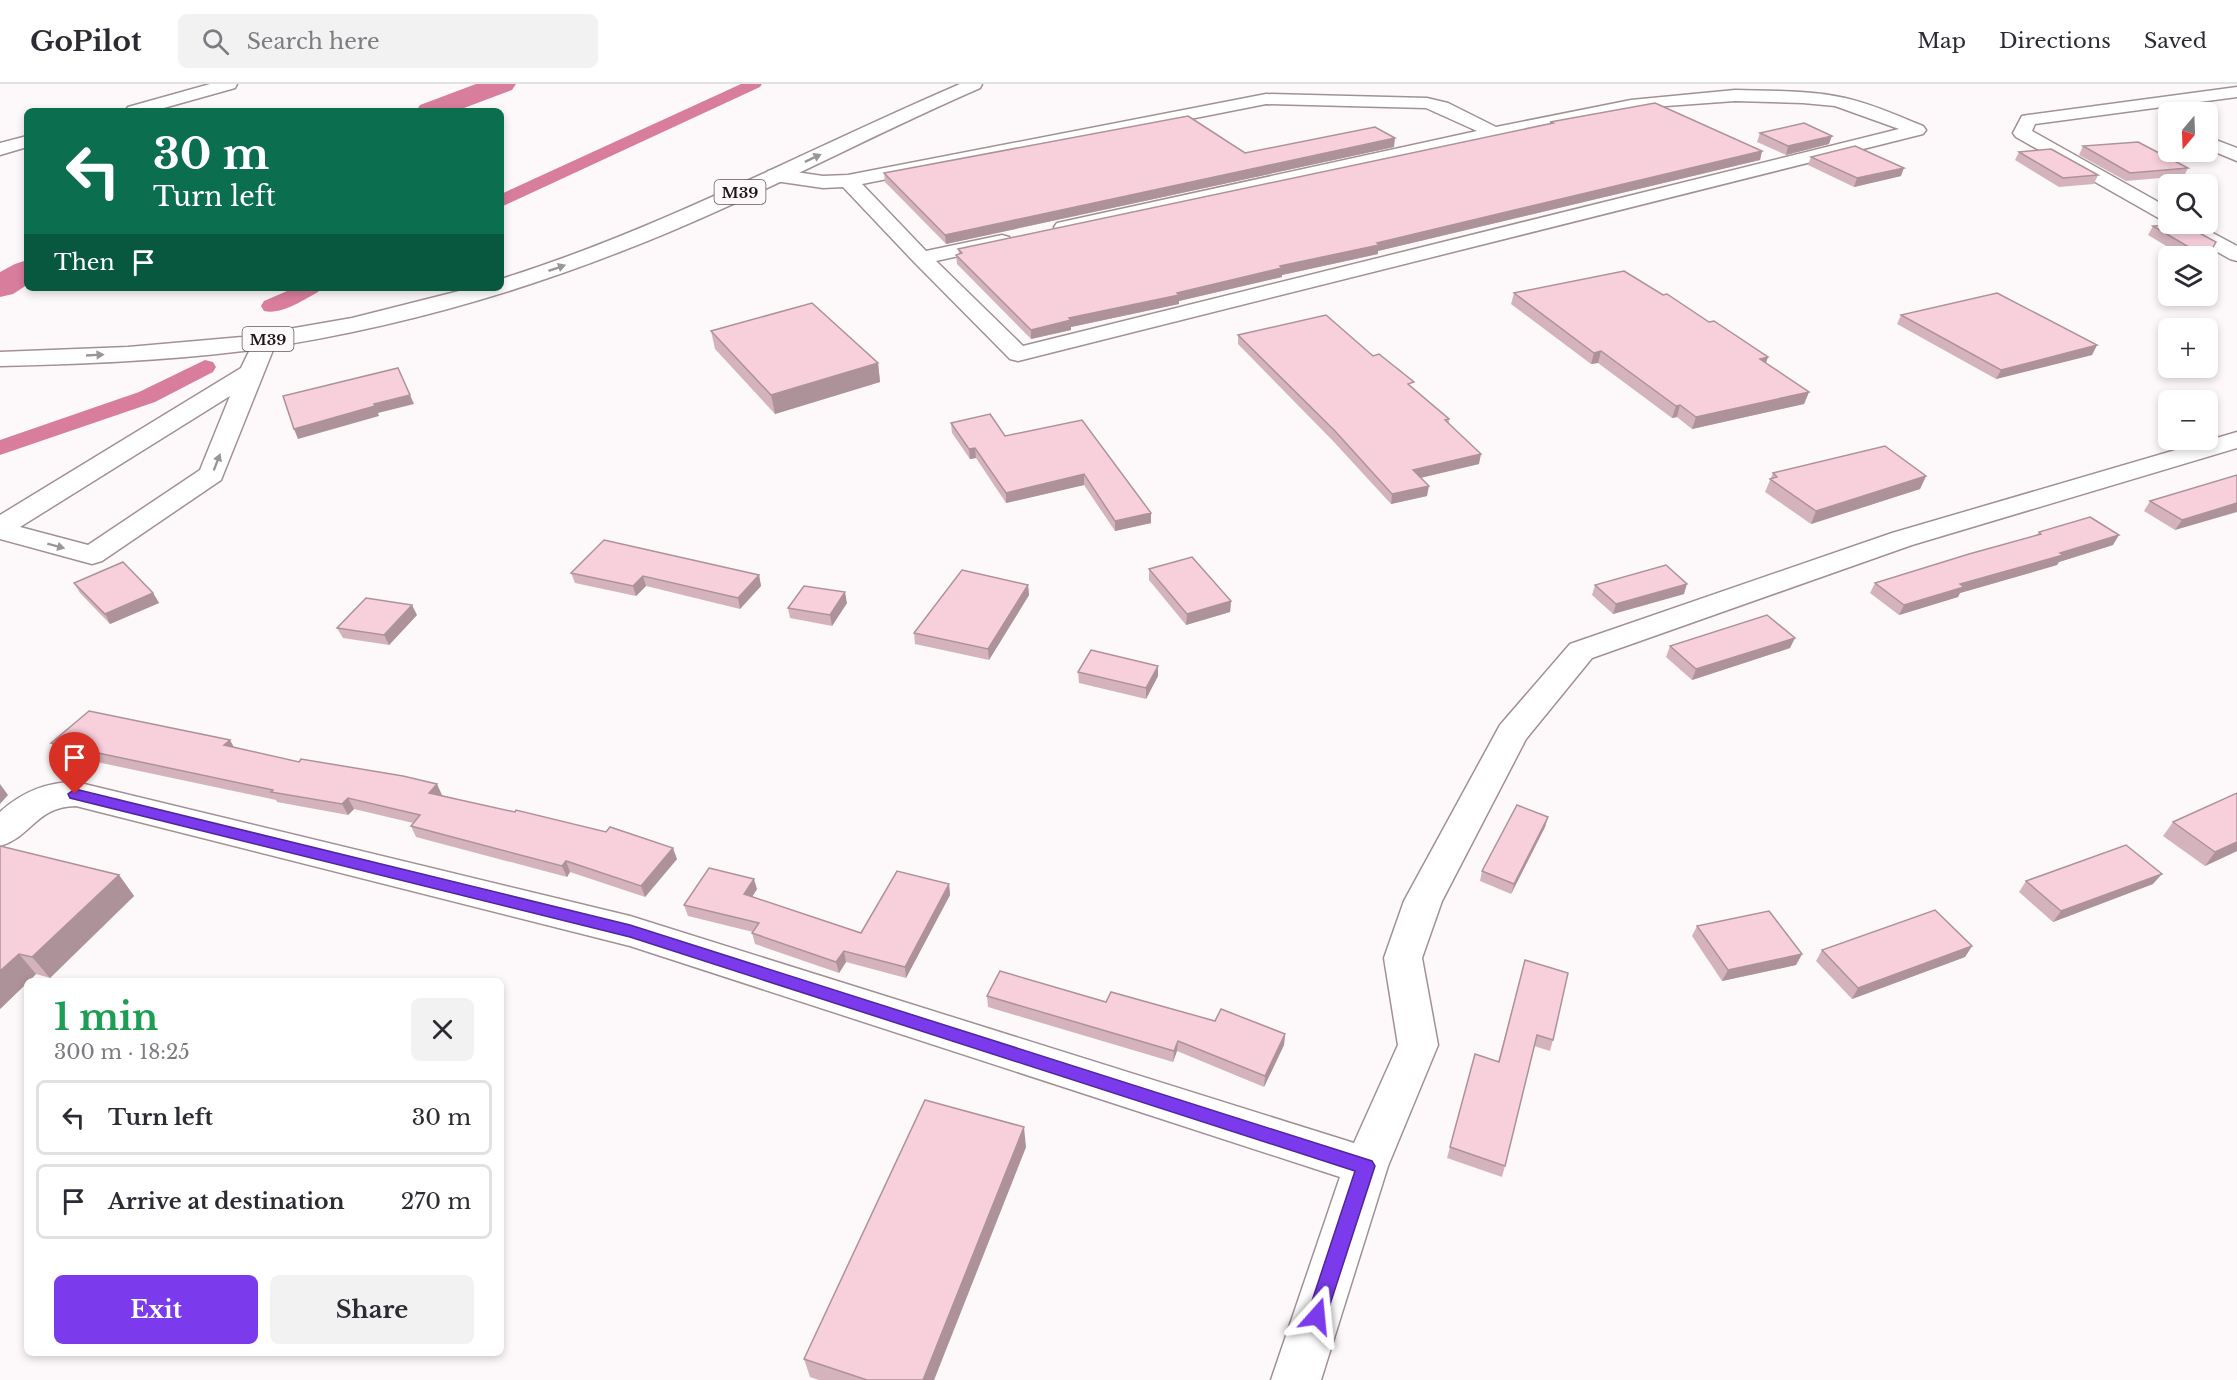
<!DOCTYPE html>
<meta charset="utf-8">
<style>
body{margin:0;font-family:"Libre Baskerville",serif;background:#f2f2f3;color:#2b2b33;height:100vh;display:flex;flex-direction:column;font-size:22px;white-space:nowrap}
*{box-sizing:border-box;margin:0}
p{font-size:20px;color:#7c7c81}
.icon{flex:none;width:33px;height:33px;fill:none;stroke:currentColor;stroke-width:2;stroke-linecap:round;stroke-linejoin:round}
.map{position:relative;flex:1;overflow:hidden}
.sheet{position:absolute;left:24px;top:894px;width:480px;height:378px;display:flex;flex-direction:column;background:#fff;border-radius:9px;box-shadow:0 3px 9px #0003}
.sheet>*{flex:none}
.banner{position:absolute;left:24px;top:24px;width:480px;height:183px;border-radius:9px;box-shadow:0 3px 9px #0003;background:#0b6e4f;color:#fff;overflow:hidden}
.needle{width:39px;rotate:199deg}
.buttons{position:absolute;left:2158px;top:18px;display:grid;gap:12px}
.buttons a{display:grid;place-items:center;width:60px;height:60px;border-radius:9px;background:#fff;box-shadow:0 3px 9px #0003;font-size:30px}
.pin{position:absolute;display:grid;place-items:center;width:51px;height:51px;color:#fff;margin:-62px -26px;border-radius:50% 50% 50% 0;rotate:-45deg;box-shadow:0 0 6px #0007}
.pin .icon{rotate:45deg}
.me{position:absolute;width:66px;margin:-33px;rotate:18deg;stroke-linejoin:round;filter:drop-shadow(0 0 4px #0008)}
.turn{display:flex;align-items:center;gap:21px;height:126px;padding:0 30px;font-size:27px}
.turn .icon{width:78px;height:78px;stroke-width:2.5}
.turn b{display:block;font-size:42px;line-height:51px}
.then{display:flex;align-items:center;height:57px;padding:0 30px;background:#0003;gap:12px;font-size:22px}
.round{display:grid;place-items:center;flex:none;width:63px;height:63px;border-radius:9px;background:#f2f2f3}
.head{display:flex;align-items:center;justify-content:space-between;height:102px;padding:0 30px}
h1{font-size:36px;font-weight:700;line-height:45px;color:#1e9e55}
.primary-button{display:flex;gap:12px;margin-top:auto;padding:12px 30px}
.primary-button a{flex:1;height:69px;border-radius:9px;background:#7c3aed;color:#fff;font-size:24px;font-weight:700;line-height:69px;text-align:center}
.primary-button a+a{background:#f2f2f3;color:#2b2b33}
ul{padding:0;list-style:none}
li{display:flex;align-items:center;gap:18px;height:75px;margin:0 12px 9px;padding:0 18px;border:3px solid #e1e1e2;border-radius:9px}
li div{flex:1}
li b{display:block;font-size:22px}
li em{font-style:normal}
header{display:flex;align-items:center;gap:36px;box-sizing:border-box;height:84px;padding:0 30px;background:#fff;border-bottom:2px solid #e1e1e2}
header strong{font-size:28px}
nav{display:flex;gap:33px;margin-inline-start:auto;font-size:21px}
.search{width:420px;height:54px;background:#f2f2f3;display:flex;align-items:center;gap:15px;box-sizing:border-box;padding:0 21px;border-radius:9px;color:#7c7c81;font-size:22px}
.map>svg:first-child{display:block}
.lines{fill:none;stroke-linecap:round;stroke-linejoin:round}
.canal{fill:#d97d9d;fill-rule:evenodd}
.river{fill:#d97d9d;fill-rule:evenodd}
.minor-casing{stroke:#a29095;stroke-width:3}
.highway-casing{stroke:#a29095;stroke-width:3}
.minor{fill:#fff;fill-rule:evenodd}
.highway{fill:#fff;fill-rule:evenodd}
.wall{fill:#d5b3bd}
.shaded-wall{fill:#ae929a}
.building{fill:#f8d0dc;stroke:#ae929a;stroke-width:1.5}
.oneway{fill:#999697}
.route{fill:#7c3aed;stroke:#51269a;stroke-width:1.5}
.labels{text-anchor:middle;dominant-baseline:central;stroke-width:4.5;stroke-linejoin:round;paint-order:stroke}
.shield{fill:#fdf9fa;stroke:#605a5c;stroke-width:1.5}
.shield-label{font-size:15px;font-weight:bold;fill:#1d1618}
</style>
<header>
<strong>GoPilot</strong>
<div class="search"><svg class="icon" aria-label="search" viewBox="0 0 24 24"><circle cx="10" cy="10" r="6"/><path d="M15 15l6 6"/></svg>Search here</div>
<nav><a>Map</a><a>Directions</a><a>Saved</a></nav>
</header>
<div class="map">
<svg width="2237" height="1296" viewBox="0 0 2237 1296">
<rect width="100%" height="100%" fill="#fdf9fa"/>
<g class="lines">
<g class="canal">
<polygon points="741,0 762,0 760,3 501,123 501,110"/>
<path d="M294,204h27l-3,4c-15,8 -36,23 -54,19l-3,-5 3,-5z"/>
<polygon points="205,276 213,278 216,283 213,288 155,318 0,371 0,356 139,308"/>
</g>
<g class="river">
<polygon points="476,0 516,0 512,6 456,27 416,27 420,21"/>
<polygon points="27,176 27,201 13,210 0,213 0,188 15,180"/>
</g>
<defs>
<g id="minor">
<polygon points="210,0 237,0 235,4 153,27 125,27 128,23"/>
<polygon points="2237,3 2237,13 2035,40 2032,47 2169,124 2169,138 2162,136 2016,53 2013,49 2022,32 2028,31"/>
<path d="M1735,6c37,1 75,0 110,8 27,6 53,18 78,28l3,4 -3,4 -905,227 -8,-2 -96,-97 -71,-75 -20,1 -48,-7 -7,-2 -3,-4 3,-4 7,-2 48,7 25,-1 418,-81 161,4 21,5 48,24 135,-27zM1735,17l68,2 32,3 64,23 -876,217 -87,-85 73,-16 3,-4 -3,-4 -7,-2 -76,16 -64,-67 404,-80 160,4 51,23 -420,92 -3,4 3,4 7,2 533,-116 69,-11z"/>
<polygon points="27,52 27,63 0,71 0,59"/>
<polygon points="2208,53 2237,64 2237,77 2208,65"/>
<polygon points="2172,140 2196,140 2237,162 2237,177 2230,175 2175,144"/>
<path d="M265,249l8,2 4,5 -56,140 -119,81 -10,3 -92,-25v-24l241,-147 16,-33zM230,312l-30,74 -112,75 -68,-18z"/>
<path d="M2237,348v16l-325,97 -320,113 -66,81 -84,162 -20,57 16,87 -50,121 -67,214h-50l69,-203 -710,-231 -554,-140c-41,1 -43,30 -76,40v-34c22,-20 46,-30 76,-30l554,134 724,227 44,-98 -14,-87 20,-57 96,-176 70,-81 322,-111z"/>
</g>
<path id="highway" d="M960,0h22l-2,4c-120,52 -235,116 -358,163 -122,48 -249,82 -379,100 -81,10 -162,13 -243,15v-14l128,-5 114,-10 110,-19 119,-30h30v-9c160,-50 305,-129 459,-195z"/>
</defs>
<use href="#minor" class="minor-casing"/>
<use href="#highway" class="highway-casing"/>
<use href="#minor" class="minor"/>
<use href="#highway" class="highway"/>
</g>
<g class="wall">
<polygon points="1550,38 1762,67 1760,76 1378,167 1378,170 1282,191 1282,193 1179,217 1179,220 1071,243 1071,246 1031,255 957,180 956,171 959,170 958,165 1550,40"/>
<polygon points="1760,49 1829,60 1786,71 1757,58"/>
<polygon points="2083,62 2188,84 2184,92 2126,97 2079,71"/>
<polygon points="1394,63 946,160 885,98 884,89 1245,69"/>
<polygon points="2019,68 2098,91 2094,100 2059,103 2015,76"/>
<polygon points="1811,73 1901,92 1854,103 1808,81"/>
<polygon points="2153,142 2208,173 2183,172 2148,151"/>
<polygon points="1514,209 1709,238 1768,273 1766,279 1809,308 1804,320 1692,345 1677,333 1672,334 1598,279 1591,280 1511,220"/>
<polygon points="1901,231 2097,261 2092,271 1996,295 1897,240"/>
<polygon points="711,247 878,279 880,298 775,330 715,265"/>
<polygon points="1238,251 1373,272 1449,335 1449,339 1479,380 1421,394 1427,412 1391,420 1333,357 1238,260"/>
<polygon points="1082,336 1151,439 1115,447 1084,401 1006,419 976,374 970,375 952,349 951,339 1005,352"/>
<polygon points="1773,389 1926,392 1920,405 1811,440 1765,408"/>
<polygon points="2237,391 2175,446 2144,427 2150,417"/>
<polygon points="2039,448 2113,461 2059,478 2057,481 1960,509 1958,513 1899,531 1870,509 1875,499 2037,451"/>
<polygon points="1149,485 1231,517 1230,528 1186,541 1149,496"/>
<polygon points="571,489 759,491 761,502 740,525 646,502 636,512 575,499"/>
<polygon points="74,499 153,509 159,519 110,540 80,509"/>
<polygon points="1028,501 1029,511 989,576 915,560 914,549"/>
<polygon points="1595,501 1684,510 1613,530 1592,511"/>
<polygon points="847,519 832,542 790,534 788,524"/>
<polygon points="417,531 389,561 343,554 337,544"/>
<polygon points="1670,562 1790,564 1692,596 1666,573"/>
<polygon points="1158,582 1158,592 1146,615 1079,599 1078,588"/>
<polygon points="51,659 235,664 442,711 677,775 645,813 570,788 567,793 416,753 411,742 413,739 354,725 348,731 277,718 276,716 59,670"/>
<polygon points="2237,709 2237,767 2205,782 2163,752 2173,738"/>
<polygon points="1548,733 1545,743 1511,810 1480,797 1482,787"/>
<polygon points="0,762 119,791 134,812 50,894 36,890 29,897 27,897 27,899 0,925"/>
<polygon points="2026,797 2153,800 2053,838 2019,808"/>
<polygon points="949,800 950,811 906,894 846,878 839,889 755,860 752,849 753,848 688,832 684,821 757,805 752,813 861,849"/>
<polygon points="1697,842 1802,870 1796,881 1722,897 1692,852"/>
<polygon points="1972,862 1965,873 1852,915 1816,877 1822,866"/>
<polygon points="1525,876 1553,956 1550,967 1534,962 1505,1082 1502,1093 1447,1074 1475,970 1498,978"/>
<polygon points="987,912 1106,918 1285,950 1284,961 1264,1003 1177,967 1173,978 988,923"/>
<polygon points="1026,1063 934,1296 819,1296 810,1293 804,1275"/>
</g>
<g class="shaded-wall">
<polygon points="1832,52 1829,60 1786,71 1788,62"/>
<polygon points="1395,54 1394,63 946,160 945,151"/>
<polygon points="1762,67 1760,76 1378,167 1378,170 1282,191 1282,193 1179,217 1179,220 1071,243 1071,246 1031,255 1031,246 1069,234 1177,209 1280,182"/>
<polygon points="1904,84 1901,92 1854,103 1857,94"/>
<polygon points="2097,261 2092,271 1996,295 2001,286"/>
<polygon points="1601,267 1598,279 1591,280 1594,269"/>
<polygon points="1768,273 1764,284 1760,275"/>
<polygon points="878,279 880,298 775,330 771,311"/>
<polygon points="1809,308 1804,320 1692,345 1696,333"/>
<polygon points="410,311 414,320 378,329 379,332 298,355 294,345 374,320"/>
<polygon points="1680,321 1677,333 1672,334 1676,322"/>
<polygon points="975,364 976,374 970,375 969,365"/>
<polygon points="1481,370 1479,380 1411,396 1413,386"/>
<polygon points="1084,390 1084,401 1006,419 1006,409"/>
<polygon points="1926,392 1920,405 1811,440 1816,427"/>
<polygon points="1429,402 1427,412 1391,420 1392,410"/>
<polygon points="2237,419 2237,428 2175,446 2182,436"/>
<polygon points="1151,429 1151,439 1115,447 1115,437"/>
<polygon points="2119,451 2113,461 2059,478 2057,481 1960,509 1958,513 1899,531 1904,521 1960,500"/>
<polygon points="759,491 761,502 740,525 738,514"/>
<polygon points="643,492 646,502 636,512 633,502"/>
<polygon points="1687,500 1684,510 1613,530 1616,520"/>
<polygon points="1028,501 1029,511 989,576 988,565"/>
<polygon points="845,508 847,519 832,542 830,531"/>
<polygon points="153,509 159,519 110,540 105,530"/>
<polygon points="1231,517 1230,528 1186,541 1187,530"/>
<polygon points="412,521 417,531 389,561 384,551"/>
<polygon points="1795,554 1790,564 1692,596 1696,585"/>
<polygon points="1158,582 1158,592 1146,615 1146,604"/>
<polygon points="230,656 236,667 224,661"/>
<polygon points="0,700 8,711 0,720"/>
<polygon points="437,700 442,711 435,719 429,709"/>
<polygon points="348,714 354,725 348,731 342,720"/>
<polygon points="1548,733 1545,743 1511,810 1514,800"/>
<polygon points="2237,758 2237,767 2205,782 2215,768"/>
<polygon points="673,764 677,775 645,813 641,802"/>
<polygon points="566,777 570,788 567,793 562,782"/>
<polygon points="2162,790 2153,800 2053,838 2061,827"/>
<polygon points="119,791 134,812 50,894 32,873"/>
<polygon points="754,795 757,805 747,821 744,810"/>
<polygon points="949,800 950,811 906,894 905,883"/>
<polygon points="1972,862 1965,873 1852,915 1858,904"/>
<polygon points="844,867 846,878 839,889 836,878"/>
<polygon points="19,870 36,890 29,897 27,897 27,899 0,925 0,887"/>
<polygon points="1802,870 1796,881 1722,897 1728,886"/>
<polygon points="1285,950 1284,961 1264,1003 1265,992"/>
<polygon points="1178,957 1177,967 1173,978 1174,967"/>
<polygon points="1024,1043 1026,1063 934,1296 923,1296"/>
</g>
<g class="building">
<polygon points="1655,19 1762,67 1377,159 1379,161 1280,182 1282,184 1177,209 1179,211 1069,234 1071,236 1031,246 956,171 962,169 958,165 1553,39 1550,38"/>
<polygon points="1188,32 1245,69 1375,43 1395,54 945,151 884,89"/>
<polygon points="1804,39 1832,52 1788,62 1760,49"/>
<polygon points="2138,58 2188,84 2130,89 2083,62"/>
<polygon points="1855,62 1904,84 1857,94 1811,73"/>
<polygon points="2051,65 2098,91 2063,94 2019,68"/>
<polygon points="2183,140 2216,158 2208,172 2204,172 2153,142"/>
<polygon points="1624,187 1663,211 1667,210 1709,238 1714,237 1768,273 1760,275 1809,308 1696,333 1680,321 1676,322 1601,267 1594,269 1514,209"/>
<polygon points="1997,209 2097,261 2001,286 1901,231"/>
<polygon points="812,219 878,279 771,311 711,247"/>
<polygon points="1326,231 1373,272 1379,270 1414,298 1408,300 1449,335 1445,336 1481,370 1413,386 1429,402 1392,410 1335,347 1238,251"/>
<polygon points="398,284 410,311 374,320 375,322 294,345 283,312"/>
<polygon points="990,330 1005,352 1082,336 1151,429 1115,437 1084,390 1006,409 975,364 969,365 951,339"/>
<polygon points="1885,362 1926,392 1816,427 1770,395 1777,393 1773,389"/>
<polygon points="2237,391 2237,419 2182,436 2150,417"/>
<polygon points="2090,433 2119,451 2060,469 2063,471 1960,500 1964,503 1904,521 1875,499 1969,470 2041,450 2039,448"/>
<polygon points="604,456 759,491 738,514 643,492 633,502 571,489"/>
<polygon points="1192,473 1231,517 1187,530 1149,485"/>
<polygon points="123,478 153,509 105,530 74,499"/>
<polygon points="1666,481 1687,500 1616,520 1595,501"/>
<polygon points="962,486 1028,501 988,565 914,549"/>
<polygon points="804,502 845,508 830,531 788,524"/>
<polygon points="366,514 412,521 384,551 337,544"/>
<polygon points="1767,531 1795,554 1696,585 1670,562"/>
<polygon points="1091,566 1158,582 1146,604 1078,588"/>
<polygon points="89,627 230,656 224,661 299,678 301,675 403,692 437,700 429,709 515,728 516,726 606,748 610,743 673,764 641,802 566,777 562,782 411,742 420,731 348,714 342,720 271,708 273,706 51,659"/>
<polygon points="2237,709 2237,758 2215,768 2173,738"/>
<polygon points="1517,721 1548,733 1514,800 1482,787"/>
<polygon points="2126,761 2162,790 2061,827 2026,797"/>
<polygon points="0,762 119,791 32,873 19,870 0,887"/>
<polygon points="709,784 754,795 744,810 861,849 897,787 949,800 905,883 844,867 836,878 752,849 759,839 684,821"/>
<polygon points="1935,826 1972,862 1858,904 1822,866"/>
<polygon points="1769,827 1802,870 1728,886 1697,842"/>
<polygon points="1525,876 1568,889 1553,956 1537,951 1505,1082 1450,1063 1475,970 1499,978"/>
<polygon points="1000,887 1106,918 1111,908 1215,937 1221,925 1285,950 1265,992 1178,957 1174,967 987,912"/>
<polygon points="925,1016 1024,1043 923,1296 867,1296 804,1275"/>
</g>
<defs><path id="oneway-solid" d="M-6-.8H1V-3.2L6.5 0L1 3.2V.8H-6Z" transform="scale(1.5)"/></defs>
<g class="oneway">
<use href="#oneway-solid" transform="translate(813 74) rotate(-25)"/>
<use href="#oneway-solid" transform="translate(557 184) rotate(-19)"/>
<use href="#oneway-solid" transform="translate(95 271) rotate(-3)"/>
<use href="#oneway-solid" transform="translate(217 378) rotate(-69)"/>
<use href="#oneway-solid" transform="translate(56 462) rotate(15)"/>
</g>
<polygon class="route" points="75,705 630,841 1372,1077 1375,1082 1324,1239 1317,1242 1310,1239 1307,1232 1355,1087 630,853 70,714 68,710"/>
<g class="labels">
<g class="shield">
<rect x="714.5" y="96" width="51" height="24" rx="4.5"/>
<rect x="242.5" y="243" width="51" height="24" rx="4.5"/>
</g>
<g class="shield-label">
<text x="740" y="108">M39</text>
<text x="268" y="255">M39</text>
</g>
</g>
</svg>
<div class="buttons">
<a><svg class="needle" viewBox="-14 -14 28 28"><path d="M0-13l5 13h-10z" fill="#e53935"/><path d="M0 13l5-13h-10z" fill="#7c7c81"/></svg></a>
<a><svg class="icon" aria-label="search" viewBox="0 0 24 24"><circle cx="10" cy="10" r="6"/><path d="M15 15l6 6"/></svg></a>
<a><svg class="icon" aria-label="layers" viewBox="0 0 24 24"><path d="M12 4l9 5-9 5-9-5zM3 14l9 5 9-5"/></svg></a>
<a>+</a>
<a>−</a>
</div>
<div class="pin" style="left:75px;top:710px;background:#d93025"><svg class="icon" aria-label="arrive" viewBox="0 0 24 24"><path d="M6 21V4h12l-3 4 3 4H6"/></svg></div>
<svg class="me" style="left:1317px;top:1232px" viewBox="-20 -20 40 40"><path d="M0-17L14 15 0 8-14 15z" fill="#7c3aed" stroke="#fff" stroke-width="4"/></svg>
<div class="banner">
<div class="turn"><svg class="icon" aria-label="left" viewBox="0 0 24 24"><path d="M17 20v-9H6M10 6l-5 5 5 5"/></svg><div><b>30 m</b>Turn left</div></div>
<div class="then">Then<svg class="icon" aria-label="arrive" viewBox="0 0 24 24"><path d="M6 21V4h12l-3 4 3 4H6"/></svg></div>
</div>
<section class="sheet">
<div class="head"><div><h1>1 min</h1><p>300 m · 18:25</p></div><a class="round"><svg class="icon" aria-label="close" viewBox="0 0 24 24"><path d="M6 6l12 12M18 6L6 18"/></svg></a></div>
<ul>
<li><svg class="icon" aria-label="left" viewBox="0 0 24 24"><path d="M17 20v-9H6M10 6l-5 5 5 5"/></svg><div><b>Turn left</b></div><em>30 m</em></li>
<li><svg class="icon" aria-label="arrive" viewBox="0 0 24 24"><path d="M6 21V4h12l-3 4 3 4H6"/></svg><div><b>Arrive at destination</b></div><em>270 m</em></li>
</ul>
<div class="primary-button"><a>Exit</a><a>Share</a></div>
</section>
</div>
